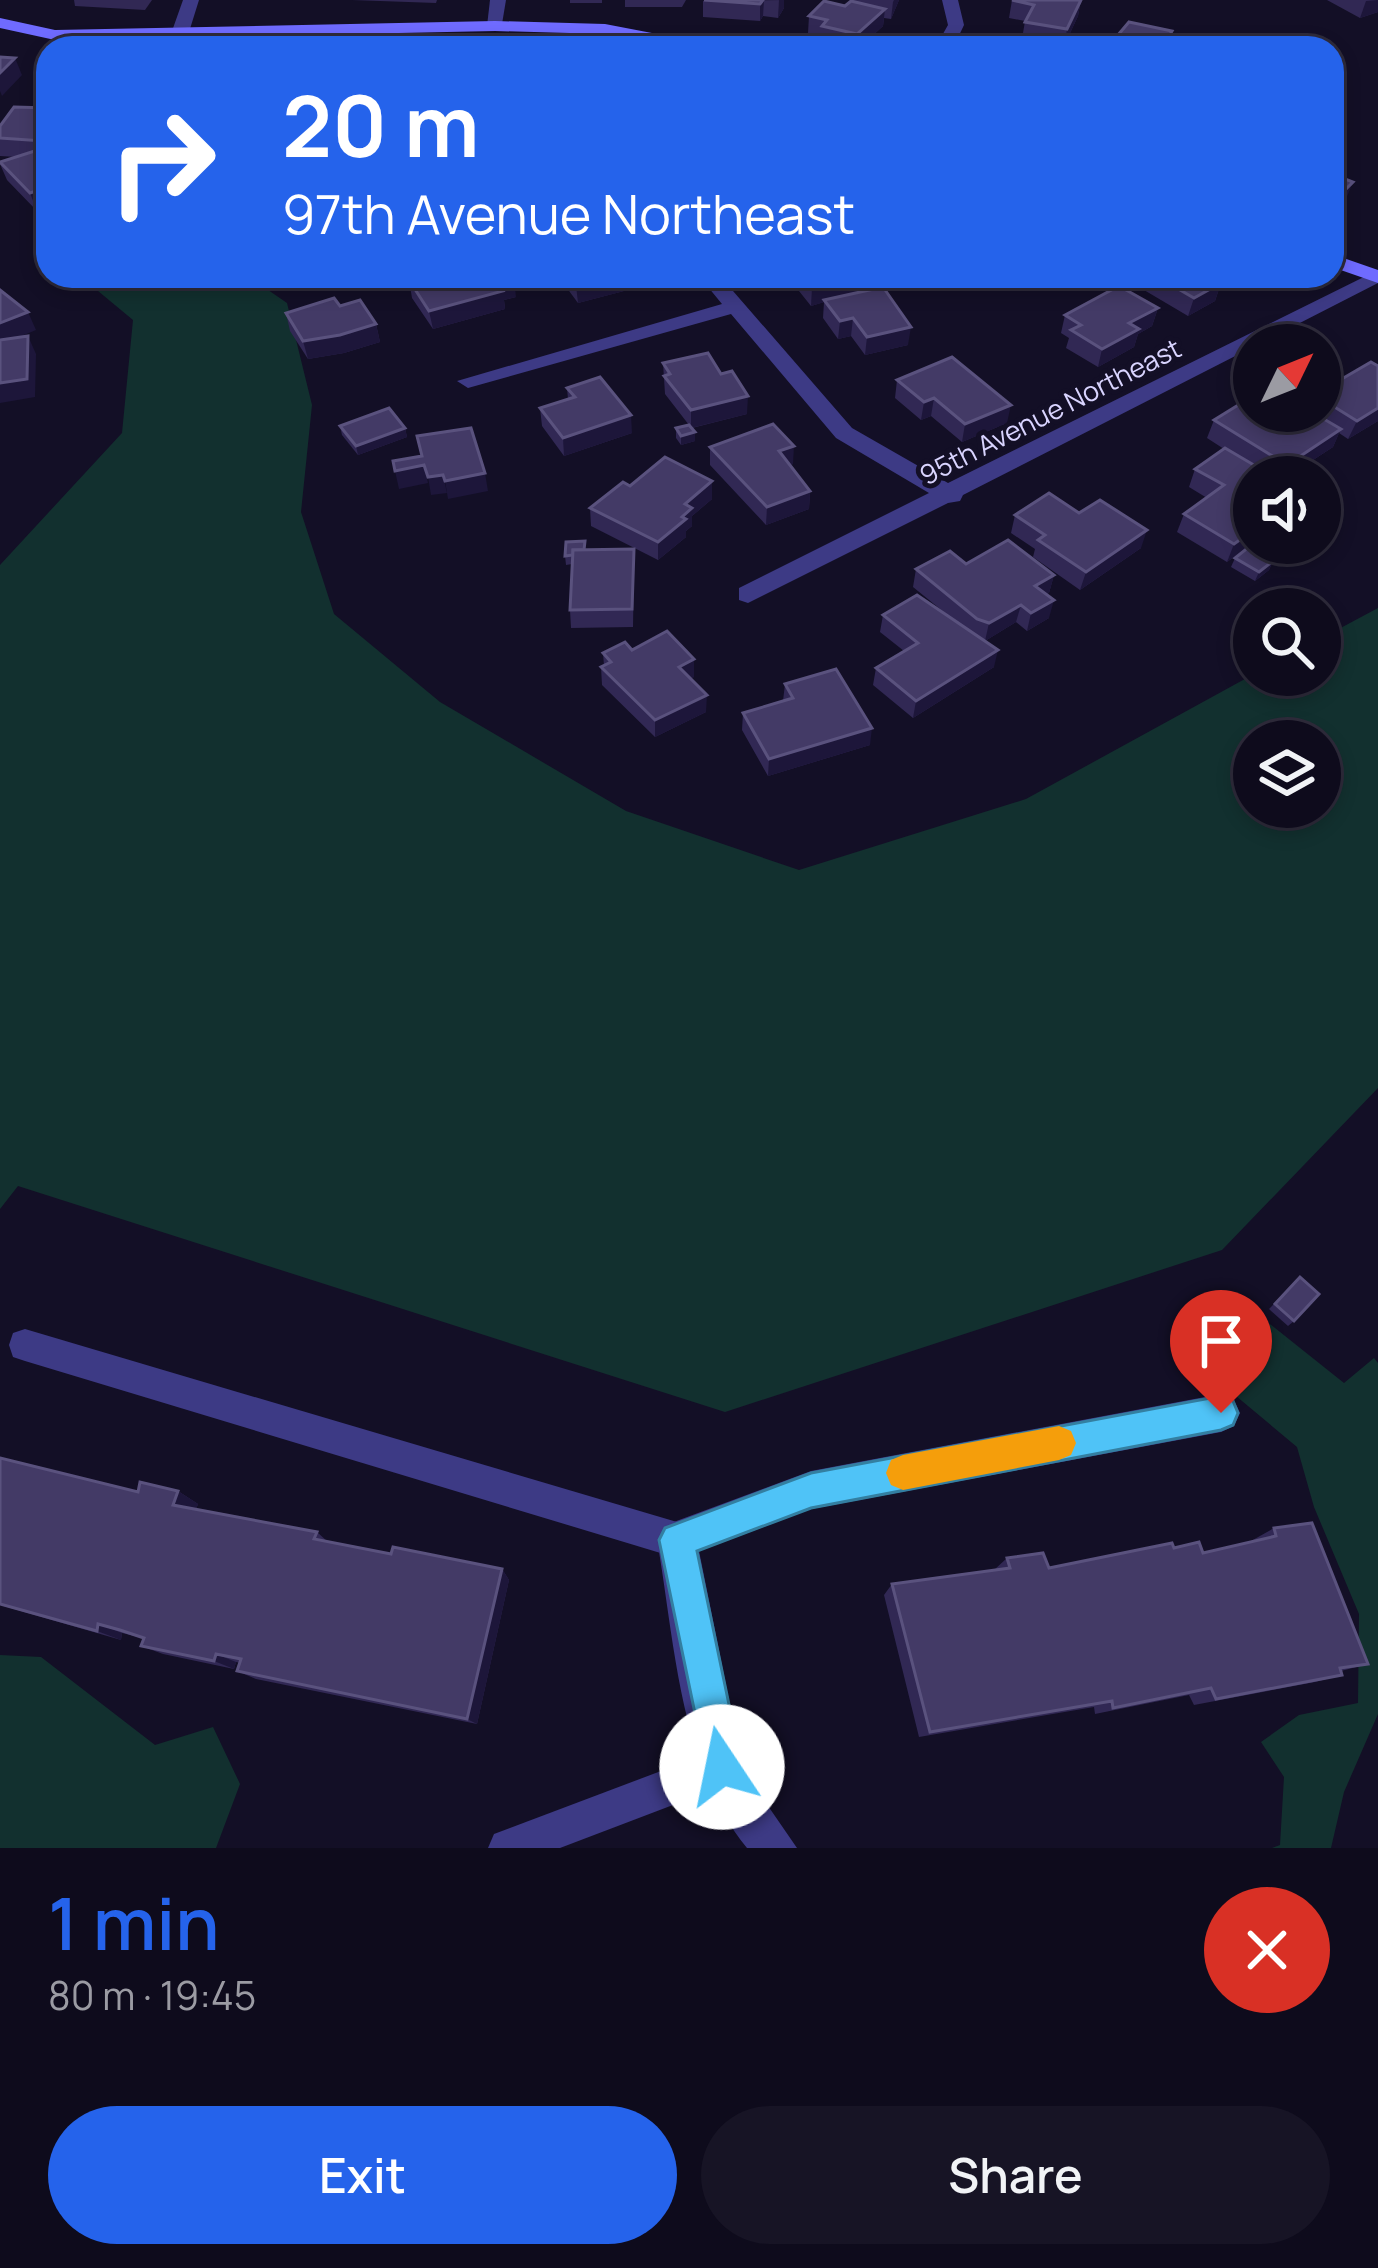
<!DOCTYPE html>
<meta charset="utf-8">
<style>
body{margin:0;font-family:Manrope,sans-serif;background:#171425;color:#f1f3f6;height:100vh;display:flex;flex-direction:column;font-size:45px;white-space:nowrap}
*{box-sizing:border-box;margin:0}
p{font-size:39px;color:#9b9ba3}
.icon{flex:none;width:66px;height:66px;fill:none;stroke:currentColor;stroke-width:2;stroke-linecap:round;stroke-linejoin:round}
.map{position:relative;height:1848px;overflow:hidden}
.side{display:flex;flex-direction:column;background:#0e0b1c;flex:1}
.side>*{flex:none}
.top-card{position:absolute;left:36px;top:36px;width:1308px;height:252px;border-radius:36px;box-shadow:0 6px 18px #0003,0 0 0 3px #2e2b3b;background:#2563eb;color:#fff;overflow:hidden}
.needle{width:78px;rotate:47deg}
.buttons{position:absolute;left:1233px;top:324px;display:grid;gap:24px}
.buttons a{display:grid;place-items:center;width:108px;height:108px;border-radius:50%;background:#0e0b1c;box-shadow:0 6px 18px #0003,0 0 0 3px #2e2b3b;font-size:60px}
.pin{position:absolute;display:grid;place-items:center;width:102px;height:102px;color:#fff;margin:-123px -51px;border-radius:50% 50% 50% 0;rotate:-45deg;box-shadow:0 0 12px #0007}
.pin .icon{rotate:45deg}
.me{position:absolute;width:132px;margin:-66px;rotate:349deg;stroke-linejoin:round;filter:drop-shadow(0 0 9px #0008)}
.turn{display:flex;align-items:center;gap:42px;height:252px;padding:0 48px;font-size:54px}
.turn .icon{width:156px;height:156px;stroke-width:2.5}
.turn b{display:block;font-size:84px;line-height:102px}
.round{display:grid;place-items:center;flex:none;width:126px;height:126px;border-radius:63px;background:#171425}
.summary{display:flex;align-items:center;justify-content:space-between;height:204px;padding:0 48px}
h1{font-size:72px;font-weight:600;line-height:90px;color:#2563eb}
.cta{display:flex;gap:24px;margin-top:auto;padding:24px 48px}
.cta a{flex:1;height:138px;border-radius:72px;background:#2563eb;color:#fff;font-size:48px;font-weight:600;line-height:138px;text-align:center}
.cta a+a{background:#171425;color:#f1f3f6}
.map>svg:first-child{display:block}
.green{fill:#12302f;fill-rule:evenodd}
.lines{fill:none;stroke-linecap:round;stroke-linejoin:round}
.lane{fill:#3d3a85;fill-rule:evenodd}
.street{fill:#3d3a85;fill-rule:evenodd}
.secondary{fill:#6f6bff;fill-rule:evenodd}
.wall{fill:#312854}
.shaded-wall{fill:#1d163a}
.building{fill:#433a66;stroke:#5a527e;stroke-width:3}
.route{fill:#4fc3f7;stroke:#337fa1;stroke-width:3}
.slow{fill:#f59e0b}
.labels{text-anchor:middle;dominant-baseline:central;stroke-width:10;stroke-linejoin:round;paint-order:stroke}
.far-street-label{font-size:27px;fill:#d9d4ff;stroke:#130f26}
</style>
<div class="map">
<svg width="1378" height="1848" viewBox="0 0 1378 1848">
<rect width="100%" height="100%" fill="#130f26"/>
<g class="green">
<path d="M122,276h126l39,27 25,102 -11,107 33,102 106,88 186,109 173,59 227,-71 228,-125 66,1v-36l58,-31v480l-156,162 -497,162 -707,-226 -18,23v-644l122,-132 11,-113 -47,-39zM1254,741h66v66h-66z"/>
<polygon points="1241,1301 1344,1383 1374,1358 1378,1363 1378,1714 1344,1792 1331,1848 1272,1848 1280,1845 1284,1777 1261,1742 1299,1715 1358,1703 1359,1614 1314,1507 1297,1447 1212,1376 1223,1326"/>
<polygon points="0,1655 41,1657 155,1745 213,1727 240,1784 216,1848 0,1848"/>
</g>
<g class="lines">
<g class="lane">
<polygon points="25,1329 677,1522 689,1528 695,1540 689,1552 677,1558 25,1361 13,1357 9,1345 13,1333"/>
<polygon points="722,1748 736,1753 741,1767 736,1781 560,1848 488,1848 494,1834"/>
</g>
<g class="street">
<polygon points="183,0 199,0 184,48 166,48"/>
<polygon points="490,0 506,0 501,30 487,26"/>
<polygon points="942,0 958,0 964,25 953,48 935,48 948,25"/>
<polygon points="1378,270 1378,283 963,495 960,501 948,503 748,603 739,600 739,588 929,493 836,438 731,314 468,388 457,381 722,304 699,276 720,276 852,428 948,483"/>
<path d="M1221,1394l13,6 6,13 -6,13 -13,6 -410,77 -112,42 39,194 28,58 31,45h-50c-68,-83 -72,-206 -90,-308l6,-14 148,-55z"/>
</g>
<g class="secondary">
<polygon points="0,18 55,30 495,21 605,24 730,48 690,48 605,34 495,31 55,40 0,28"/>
<polygon points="1332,254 1378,270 1378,283 1332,267"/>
</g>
</g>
<g class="wall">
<polygon points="74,0 152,0 145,10 75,6"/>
<polygon points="352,0 437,0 436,3"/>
<rect x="570" y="0" width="32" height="3"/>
<polygon points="625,0 686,0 682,7 625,7"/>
<polygon points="784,0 784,8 778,18 763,16 760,21 703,17 703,1"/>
<polygon points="852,0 899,0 891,19 884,18 883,26 859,48 842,48 820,43 821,36 808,33 809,16 845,6"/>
<polygon points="1012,0 1081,0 1078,16 1064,46 1022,39 1025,21 1009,18"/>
<polygon points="1327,0 1378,0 1378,12 1360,18"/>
<polygon points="48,108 48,207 37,211 7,180 0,164 17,157 0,156 0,126"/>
<polygon points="558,276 642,276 643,286 578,303"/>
<polygon points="787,276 858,276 856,293 908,345 865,355 851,336 838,339 823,318 824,302 811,306"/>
<polygon points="1148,276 1229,276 1226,283 1220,286 1215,301 1188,316 1144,290"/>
<polygon points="409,280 516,297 504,300 505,309 433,329 412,298"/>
<polygon points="340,306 376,324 380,342 344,353 308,359 290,331 286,313"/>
<polygon points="1158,308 1152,326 1138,334 1134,347 1098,367 1066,348 1069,338 1061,333 1065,315"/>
<polygon points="663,363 747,414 692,428 695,441 681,445 676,438 676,428 689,425 665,394"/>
<polygon points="1378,366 1378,421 1348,439 1339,433 1333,447 1287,477 1270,477 1258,470 1255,477 1254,542 1227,562 1177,532 1184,514 1207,498 1189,487 1195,469 1224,449 1207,438 1214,420 1281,418 1293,411 1320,411 1320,367 1340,380"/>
<polygon points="897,380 1007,423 962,442 931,416 921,420 895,398"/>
<polygon points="567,388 632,433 564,456 542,426 540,408 568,399"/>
<polygon points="340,426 405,428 407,437 358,455 342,435"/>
<polygon points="710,447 793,464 789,465 810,491 809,509 766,525 710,465"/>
<polygon points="712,481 712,499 692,516 692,526 686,531 686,537 658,560 591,526 590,508 630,486"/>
<polygon points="1079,513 1141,548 1080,590 1033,557 1035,549 1011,533 1015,515"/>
<polygon points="585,550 634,567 633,627 571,628 570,610 572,564 566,565 565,556"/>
<polygon points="1235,558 1273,561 1269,570 1255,581 1231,567"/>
<polygon points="966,564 1054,575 1049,593 1046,594 1049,618 1027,631 1016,622 985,641 994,667 913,718 873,685 876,668 904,651 880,632 883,615 950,617 913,587 916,569"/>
<polygon points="632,650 694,659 694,677 691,678 706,712 655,737 602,685 601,667 604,666 603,653"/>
<polygon points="785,684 870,745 768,776 742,730 743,713 783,701"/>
<polygon points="1300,1277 1294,1321 1288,1326 1269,1309"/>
<polygon points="0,1458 138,1492 178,1491 198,1504 196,1509 317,1532 328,1542 391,1554 502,1569 509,1580 477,1724 256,1679 237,1671 240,1663 236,1662 234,1669 163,1654 141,1646 143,1638 122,1633 121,1640 0,1605"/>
<polygon points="1274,1528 1368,1664 1341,1671 1342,1675 1315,1682 1194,1705 1189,1695 1095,1714 1094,1707 919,1737 884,1595 892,1584 994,1570 1007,1558 1049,1568 1174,1548 1203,1553 1251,1541"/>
</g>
<g class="shaded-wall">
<polygon points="764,0 763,16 760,21 760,4"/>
<polygon points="779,0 784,0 784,8 778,18"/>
<polygon points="894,0 899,0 891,19 893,2"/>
<polygon points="1081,0 1078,16 1064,46 1067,29"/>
<polygon points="1378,0 1378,12 1360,18 1366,1"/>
<polygon points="885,9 883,26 859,48 856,48 857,34"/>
<polygon points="15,58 22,75 2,96 0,91 0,73"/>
<polygon points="48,117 48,155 43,141 44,122"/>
<polygon points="1353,182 1346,199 1332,214 1334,201"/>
<polygon points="48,187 48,207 37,211 30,193"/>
<polygon points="611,276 642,276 643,286 578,303 576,285"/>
<polygon points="858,276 856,293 811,306 812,288"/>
<polygon points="1212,276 1229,276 1226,283 1220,286 1215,301 1188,316 1194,298"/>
<polygon points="514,279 516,297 504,300 505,309 433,329 429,311 497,283"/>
<polygon points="1158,308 1152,326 1138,334 1134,347 1098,367 1102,349 1129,323"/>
<polygon points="28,312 36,330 0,345 0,323"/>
<polygon points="853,318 851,336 838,339 840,321"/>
<polygon points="376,324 380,342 344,353 308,359 303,341"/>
<polygon points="911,327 908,345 865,355 867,337"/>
<polygon points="28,336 36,354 35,397 0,403 0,383"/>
<polygon points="748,396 747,414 691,428 691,410"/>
<polygon points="934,398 931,416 921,420 924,402"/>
<polygon points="1011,405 1007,423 962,442 965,424"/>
<polygon points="1378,408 1378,421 1348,439 1357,421"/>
<polygon points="631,415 632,433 564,456 563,438"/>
<polygon points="405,428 407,437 358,455 356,446"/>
<polygon points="1341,429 1333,447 1287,477 1281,477 1287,465"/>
<polygon points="695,432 695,441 681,445 681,436"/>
<polygon points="794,446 793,464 777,469 779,451"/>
<polygon points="424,465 428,483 399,489 395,471"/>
<polygon points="485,473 488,491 448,499 445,481"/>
<polygon points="443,475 447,493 431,495 428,477"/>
<polygon points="712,481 712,499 692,516 692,526 686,531 686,537 658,560 658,542 685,504"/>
<polygon points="810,491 809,509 766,525 767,507"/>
<polygon points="1147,530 1141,548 1080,590 1086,572"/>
<polygon points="1254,530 1254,542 1227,562 1234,544"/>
<polygon points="1273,561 1269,570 1255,581 1259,572"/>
<polygon points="1054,575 1049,593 1030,603 1035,586"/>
<polygon points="1054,600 1049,618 1027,631 1031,613"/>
<polygon points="1021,605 1016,622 985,641 989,623"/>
<polygon points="998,650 994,667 913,718 916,701"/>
<polygon points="694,659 694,677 680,684 679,667"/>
<polygon points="707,695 706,712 655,737 655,720"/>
<polygon points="872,728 870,745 768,776 769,759"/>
<polygon points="178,1491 198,1504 193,1518 173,1505"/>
<polygon points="502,1569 509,1580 477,1724 467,1719"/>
<polygon points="98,1624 122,1633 121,1640 97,1631"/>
<polygon points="216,1654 236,1662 234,1669 214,1661"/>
</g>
<g class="building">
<polygon points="704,0 763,0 760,4"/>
<polygon points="1012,0 1081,0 1067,29 1025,22 1034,5"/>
<polygon points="824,1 845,6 851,1 885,9 857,34 822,26 827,20 809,16"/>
<polygon points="1129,22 1172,31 1162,48 1107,48"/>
<polygon points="593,37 630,43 627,48 629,48 586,48"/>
<polygon points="409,39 437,40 435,47 472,47 406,48"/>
<polygon points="315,41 345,41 343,48 384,47 384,48 313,48"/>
<polygon points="1007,43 1027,48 1001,48"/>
<polygon points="0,57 15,58 0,73"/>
<polygon points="14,107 48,108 48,117 44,122 48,123 48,134 43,141 0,138 0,126"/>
<polygon points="41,149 48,156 48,187 30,193 0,162"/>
<polygon points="1332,174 1353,182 1334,201 1332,200"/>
<polygon points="425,276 512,276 514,279 497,283 503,291 429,311 409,280"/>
<polygon points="570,276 611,276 576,285"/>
<polygon points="802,276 855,276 812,288"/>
<polygon points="1156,276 1212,276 1210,277 1221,283 1194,298"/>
<polygon points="1119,286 1158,308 1129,323 1139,329 1102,349 1071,330 1081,325 1065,315"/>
<polygon points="883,287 911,327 867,337 853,318 840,321 824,300"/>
<polygon points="0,290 28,312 0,323"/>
<polygon points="334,298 340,306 360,300 376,324 340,335 303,341 286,313"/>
<polygon points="28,336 27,379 0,383 0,340"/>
<polygon points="708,353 721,374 732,371 748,396 691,410 664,376 670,374 663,363"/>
<polygon points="952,357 1011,405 965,424 934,398 924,402 897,380"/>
<polygon points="1371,362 1378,366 1378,408 1357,421 1320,398 1320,367 1340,380"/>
<polygon points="600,377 631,415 563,438 540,408 575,397 567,388"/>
<polygon points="1248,399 1254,403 1254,411 1268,411 1281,418 1293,411 1310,411 1341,429 1287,465 1214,420"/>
<polygon points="389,408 405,428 356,446 340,426"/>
<polygon points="773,424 794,446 779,451 810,491 767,507 710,447"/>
<polygon points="689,425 695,432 681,436 676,428"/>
<polygon points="471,428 485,473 445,481 443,475 428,477 424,465 395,471 393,461 422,456 417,436"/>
<polygon points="1225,448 1259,468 1250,474 1256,477 1254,477 1254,530 1234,544 1184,514 1224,485 1195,469"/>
<polygon points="665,457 712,481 685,504 692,508 682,517 686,519 658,542 590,508 623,482 630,486"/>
<polygon points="1049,493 1079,513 1100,500 1147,530 1086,572 1038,540 1045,535 1015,515"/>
<polygon points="1008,540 1054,575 1035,586 1054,600 1031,613 1021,605 989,623 977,619 916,569 950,551 966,564"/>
<polygon points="585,541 584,550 573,550 573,555 565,556 566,542"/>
<polygon points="1250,546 1273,561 1259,572 1235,558"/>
<polygon points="634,549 632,609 570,610 573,550"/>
<polygon points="917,595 998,650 916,701 876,668 918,643 883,615"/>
<polygon points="667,631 694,659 679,667 707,695 655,720 601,667 611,662 603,653 625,642 632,650"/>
<polygon points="836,669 872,728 769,759 743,713 793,698 785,684"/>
<polygon points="1300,1277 1319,1294 1294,1321 1275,1304"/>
<polygon points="0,1458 138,1492 140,1482 178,1491 173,1505 317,1532 314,1539 391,1554 393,1547 502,1569 467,1719 237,1671 241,1659 216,1654 214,1661 141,1646 144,1638 120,1630 98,1624 97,1631 0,1604"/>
<polygon points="1312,1523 1368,1664 1340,1668 1342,1675 1216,1699 1211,1688 1113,1708 1112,1701 930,1732 892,1584 1010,1568 1007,1558 1043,1553 1049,1568 1172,1543 1174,1548 1199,1542 1203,1553 1276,1536 1274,1528"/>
</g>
<polygon class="route" points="1221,1396 1233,1401 1238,1413 1233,1425 1221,1430 811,1508 697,1551 742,1767 736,1781 722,1786 709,1781 659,1540 665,1528 811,1473"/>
<polygon class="slow" points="1059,1426 1071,1431 1076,1443 1071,1455 1059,1460 903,1490 891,1485 886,1473 891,1460 903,1455"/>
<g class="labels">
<g class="far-street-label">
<text transform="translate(1050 411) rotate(-27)">95th Avenue Northeast</text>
</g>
</g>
</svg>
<div class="buttons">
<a><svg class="needle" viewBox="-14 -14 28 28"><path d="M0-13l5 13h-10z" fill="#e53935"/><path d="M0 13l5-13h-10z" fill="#9b9ba3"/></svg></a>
<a><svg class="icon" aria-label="sound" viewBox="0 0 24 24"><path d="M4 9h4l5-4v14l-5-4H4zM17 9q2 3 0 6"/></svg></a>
<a><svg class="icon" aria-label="search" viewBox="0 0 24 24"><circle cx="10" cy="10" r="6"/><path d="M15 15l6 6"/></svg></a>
<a><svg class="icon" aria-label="layers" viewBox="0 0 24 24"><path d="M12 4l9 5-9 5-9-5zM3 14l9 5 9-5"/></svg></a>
</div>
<div class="pin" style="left:1221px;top:1413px;background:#d93025"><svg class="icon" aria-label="arrive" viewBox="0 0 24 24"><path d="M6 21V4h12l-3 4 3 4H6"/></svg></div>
<svg class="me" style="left:722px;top:1767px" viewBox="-20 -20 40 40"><circle r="19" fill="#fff"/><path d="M0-13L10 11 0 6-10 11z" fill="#4fc3f7"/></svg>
<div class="top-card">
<div class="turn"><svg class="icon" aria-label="right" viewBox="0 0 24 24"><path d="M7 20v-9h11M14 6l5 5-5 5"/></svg><div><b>20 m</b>97th Avenue Northeast</div></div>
</div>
</div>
<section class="side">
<div class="summary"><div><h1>1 min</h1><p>80 m · 19:45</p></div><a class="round" style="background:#d93025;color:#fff"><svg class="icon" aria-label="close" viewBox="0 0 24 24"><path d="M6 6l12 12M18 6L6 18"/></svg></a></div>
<div class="cta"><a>Exit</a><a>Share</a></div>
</section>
